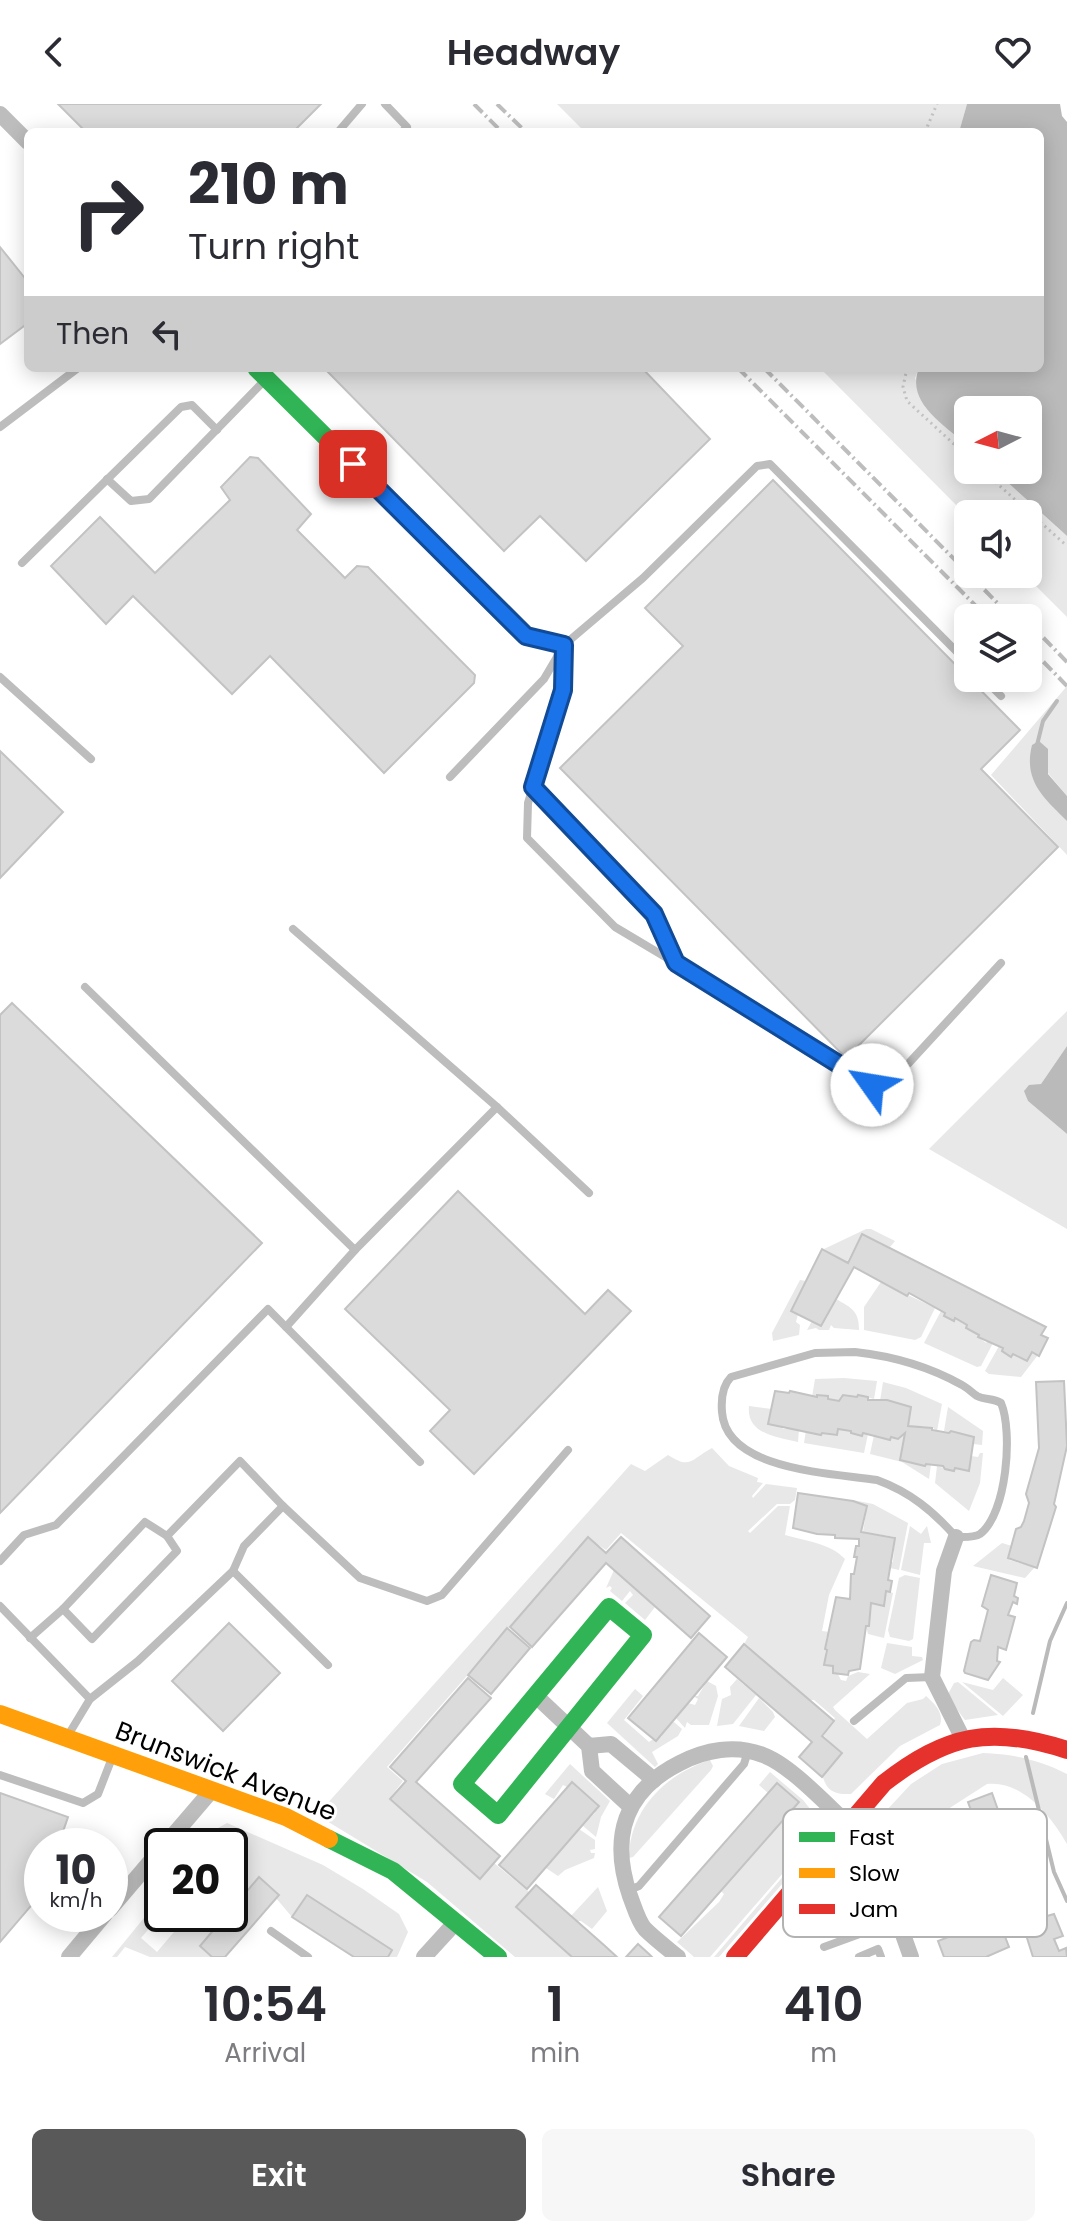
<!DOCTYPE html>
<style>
body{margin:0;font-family:Poppins,sans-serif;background:#f7f7f7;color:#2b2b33;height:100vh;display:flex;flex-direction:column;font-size:30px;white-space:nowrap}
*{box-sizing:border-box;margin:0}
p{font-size:26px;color:#7c7c81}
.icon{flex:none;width:44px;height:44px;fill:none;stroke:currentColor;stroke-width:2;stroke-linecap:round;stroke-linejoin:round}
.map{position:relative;height:1853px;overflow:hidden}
.side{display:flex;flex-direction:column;background:#fff;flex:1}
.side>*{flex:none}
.top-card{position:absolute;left:24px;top:24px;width:1020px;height:244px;border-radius:12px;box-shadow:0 4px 20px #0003;background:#fff;color:#2b2b33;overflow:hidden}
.needle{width:52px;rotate:264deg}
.buttons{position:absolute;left:954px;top:292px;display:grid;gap:16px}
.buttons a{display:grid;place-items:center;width:88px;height:88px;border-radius:12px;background:#fff;box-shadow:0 4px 20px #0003;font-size:40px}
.speed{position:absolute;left:24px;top:1724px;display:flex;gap:16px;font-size:40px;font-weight:700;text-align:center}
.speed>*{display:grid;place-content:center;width:104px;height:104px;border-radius:50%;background:#fff;box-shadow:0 4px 20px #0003;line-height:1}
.speed small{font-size:20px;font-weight:400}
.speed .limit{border:4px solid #111;border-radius:12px;background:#fff;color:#111}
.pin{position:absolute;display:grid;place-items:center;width:68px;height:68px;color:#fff;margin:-34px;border-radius:16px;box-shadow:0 4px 12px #0006}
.me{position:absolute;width:88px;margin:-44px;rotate:302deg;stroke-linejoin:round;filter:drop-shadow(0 0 6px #0008)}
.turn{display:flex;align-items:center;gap:28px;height:168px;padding:0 32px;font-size:36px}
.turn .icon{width:104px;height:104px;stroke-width:2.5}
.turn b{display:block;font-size:56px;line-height:68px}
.then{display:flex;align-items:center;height:76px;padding:0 32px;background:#0003;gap:16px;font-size:30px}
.eta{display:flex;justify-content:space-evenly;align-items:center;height:136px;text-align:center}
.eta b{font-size:48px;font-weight:600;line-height:56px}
.action{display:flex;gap:16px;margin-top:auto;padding:16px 32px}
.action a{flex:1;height:92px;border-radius:12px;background:#595959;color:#fff;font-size:32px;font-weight:600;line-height:92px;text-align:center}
.action a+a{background:#f7f7f7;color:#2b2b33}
header{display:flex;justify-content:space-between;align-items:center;height:104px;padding:0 32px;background:#fff;font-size:36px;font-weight:600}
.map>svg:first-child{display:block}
.green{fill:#e8e8e8}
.water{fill:#bababa}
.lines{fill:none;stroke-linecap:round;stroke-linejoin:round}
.stream{stroke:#bababa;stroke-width:4}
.building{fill:#dbdbdb;stroke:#c3c3c3;stroke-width:2}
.path{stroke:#c2c2c2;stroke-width:3;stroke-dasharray:2 4;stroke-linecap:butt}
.lane{stroke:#bdbdbd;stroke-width:8}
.street{stroke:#bdbdbd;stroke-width:16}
.fast{stroke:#30b455;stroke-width:18}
.slow{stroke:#ff9f0a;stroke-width:18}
.jam{stroke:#e5322d;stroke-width:18}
.rail{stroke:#bdbdbd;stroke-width:4;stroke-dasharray:12 4 2 4;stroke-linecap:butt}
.route-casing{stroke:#114b97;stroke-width:20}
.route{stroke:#1a73e8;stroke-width:14}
.labels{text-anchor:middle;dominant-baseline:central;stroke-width:6;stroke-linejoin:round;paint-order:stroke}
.street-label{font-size:26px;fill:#000;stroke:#fff}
.key{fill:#fff;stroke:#b2b2b2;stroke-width:2}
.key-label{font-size:22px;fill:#000}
</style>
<header><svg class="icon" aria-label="back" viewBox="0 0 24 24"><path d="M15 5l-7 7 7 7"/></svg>Headway<svg class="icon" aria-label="heart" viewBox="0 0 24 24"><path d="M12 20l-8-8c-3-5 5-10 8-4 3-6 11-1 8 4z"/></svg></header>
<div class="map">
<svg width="1067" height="1853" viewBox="0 0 1067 1853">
<rect width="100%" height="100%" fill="#fff"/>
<g class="green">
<polygon points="557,0 967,0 959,28 585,28"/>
<polygon points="820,264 919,264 915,274 925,303 968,342 968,366 994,366 1067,432 1067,513 1024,470 1028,470 1028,410 968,410 968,413"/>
<polygon points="1067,582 1067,692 1048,669 1048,654 1046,695 1067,717 1067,751 991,671"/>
<polygon points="1067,907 1067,942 1041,980 1025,985 1028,997 1067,1030 1067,1125 929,1045"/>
<polygon points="866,1125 871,1125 895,1137 890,1143 862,1129 847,1158 824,1145"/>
<polygon points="800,1176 806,1177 796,1218 800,1221 799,1231 773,1237 772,1229"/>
<polygon points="881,1178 935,1204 921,1233 915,1236 864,1226 864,1203"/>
<path d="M836,1195c16,9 23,12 23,31l-25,-2 -3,-3 -2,5h-10l-3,-2 -9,2 5,-9 9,5z"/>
<polygon points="941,1207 953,1217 955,1214 967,1221 966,1225 979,1231 978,1233 986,1239 988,1236 993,1239 981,1262 977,1263 924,1239"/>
<polygon points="999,1242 1011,1253 1013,1250 1026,1257 1032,1248 1038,1251 1021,1273 989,1270 985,1267"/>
<polygon points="844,1274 877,1277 874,1295 858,1291 857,1293 843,1291 839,1297 828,1295 828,1292 812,1293 815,1275"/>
<polygon points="883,1278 906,1284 942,1300 937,1327 932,1323 908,1322 911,1303 888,1296 880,1297"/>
<path d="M749,1302l23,3 11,20h16l-1,13c-21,-5 -52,-8 -49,-36z"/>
<polygon points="948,1303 983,1327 982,1341 973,1340 974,1333 944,1327"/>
<polygon points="838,1325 851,1327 851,1329 862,1332 863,1329 868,1330 864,1349 804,1339 806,1326 821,1331 822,1329 837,1331"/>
<polygon points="905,1329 900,1355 914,1358 915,1360 931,1360 929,1375 902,1358 870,1350 874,1331 890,1336 891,1333 899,1335"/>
<path d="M712,1344l17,18 29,12 -1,4 6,1 -11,13 1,2 13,-14 31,4 -2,12 -5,4h-13l-29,27 2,2 28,-27h12l-5,29c20,6 45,8 60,24l-16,36 -7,36 8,1 -4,6 -1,26 8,2v7l5,1 3,6 5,1 2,-5 10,-4 12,2 -37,33 2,3 32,29 40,-36 16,-4 3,-3c9,8 18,17 14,29l-40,21 -49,48c-18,1 -25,-4 -29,-20l19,-22 -18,-17 12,-17 -21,-18h-5l-65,-56 4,-7 -127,-104 -15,17 -18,-12 -201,229 16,14 -14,18 91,79 14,-15 35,29 -13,16 56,49h-57l-88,-75 -110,-67 314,-351 14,7 23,-16c23,15 23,4 44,-7z"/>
<polygon points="980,1349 983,1349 980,1379 969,1407 935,1379 937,1362 954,1367 955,1364 968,1367 971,1352 978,1353"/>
<polygon points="853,1396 873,1400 908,1419 899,1466 890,1464 890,1459 893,1458 895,1433 863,1428 867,1402 853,1399"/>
<polygon points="910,1422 921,1430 927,1422 931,1439 924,1439 920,1471 901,1466"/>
<polygon points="1002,1439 1012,1442 1009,1456 1035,1463 1025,1474 973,1462"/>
<polygon points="614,1466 655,1503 645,1516 625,1499 633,1491 630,1487 622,1497 610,1487 612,1484 610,1482 606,1484"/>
<polygon points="905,1471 920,1474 913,1535 909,1537 890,1533 888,1526 899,1474"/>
<polygon points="886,1487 893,1489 884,1534 868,1530 866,1522 869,1522 871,1499 883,1501"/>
<polygon points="887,1539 912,1543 912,1552 922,1553 923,1556 895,1570 881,1564"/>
<polygon points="1003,1574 1023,1591 1003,1612 962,1578 993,1586"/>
<polygon points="737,1575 756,1591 733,1620 717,1622 722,1595 731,1591 730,1583"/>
<polygon points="707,1577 716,1582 718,1592 709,1621 691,1621 687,1618 685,1624 676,1614 688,1599 695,1601 698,1595 693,1592 698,1592"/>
<polygon points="958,1578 998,1611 965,1616 947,1592 954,1579"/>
<polygon points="635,1585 643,1592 624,1616 649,1638 659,1631 661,1633 669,1620 674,1618 682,1625 678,1632 652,1648 658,1660 655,1663 607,1619"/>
<polygon points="759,1594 773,1608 775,1613 764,1627 739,1622"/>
<path d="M983,1649c30,1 57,7 84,21v70c-16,-28 -45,-64 -80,-60l-70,45 -24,21 -21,-24 39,-42 31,-20z"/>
<path d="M710,1656l3,6 -2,4 -78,87 -4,1c0,-48 37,-84 81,-98z"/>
<polygon points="570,1660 610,1697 601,1713 596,1733 582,1721 595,1709 593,1706 598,1700 573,1678 567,1683 563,1681 554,1695 545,1690"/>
<polygon points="770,1668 803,1696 824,1722 710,1853 694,1853 677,1838 719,1798 724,1790 721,1787 798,1699 777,1679 768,1689 759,1681"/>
<polygon points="227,1719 323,1761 363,1785 399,1810 408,1828 397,1853 388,1853 391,1846 307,1791 292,1813 259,1774 230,1807 230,1742 204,1742 218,1724"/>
<polygon points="830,1721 828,1727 719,1853 714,1853 821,1728"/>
<polygon points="579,1725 595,1736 595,1745 590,1746 591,1749 595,1749 594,1754 565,1766 558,1772 546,1764"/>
<polygon points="598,1783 607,1807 592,1825 581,1817 575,1817 571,1812"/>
<polygon points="162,1792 162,1809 141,1834 157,1848 185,1815 178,1810 227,1810 200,1842 212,1853 150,1853 125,1843 117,1853 112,1853"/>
</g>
<g class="water">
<path d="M967,0h93l2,12 5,6v414l-73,-66h34v-60h-60v36c-23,-21 -63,-43 -49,-78h121v-236h-81z"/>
<path d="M1039,637l9,8v25l19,22v25c-23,-23 -44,-40 -35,-76z"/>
<polygon points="1067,942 1067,1030 1028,997 1024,987 1029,981 1041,980"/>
</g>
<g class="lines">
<g class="stream">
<polyline points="1037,641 1043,617 1057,597"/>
<polyline points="1033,1609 1050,1537 1067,1499"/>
<polyline points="1026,1653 1054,1768 1067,1797"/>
</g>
</g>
<g class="building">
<polygon points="58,0 321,0 293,28 86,28"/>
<polygon points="0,143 28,178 28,219 0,240"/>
<polygon points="324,264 642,264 710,335 586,457 540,412 504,447"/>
<polygon points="250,353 258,354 311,410 297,426 345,474 357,462 368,463 475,571 474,579 384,669 270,552 232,590 133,492 106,520 51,462 100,413 155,469 230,396 221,383"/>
<polygon points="773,376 1020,626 981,665 1058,743 846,954 560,664 683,542 645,504"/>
<polygon points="0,647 63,708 0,774"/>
<polygon points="12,899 262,1139 0,1409 0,911"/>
<polygon points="458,1087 585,1210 608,1186 631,1207 474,1370 430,1327 450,1306 345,1205"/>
<polygon points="862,1130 1046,1223 1041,1231 1048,1234 1039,1252 1032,1248 1027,1257 1013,1250 1011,1253 1002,1247 1003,1244 978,1233 979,1231 966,1224 967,1221 955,1214 954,1217 944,1212 945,1209 909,1189 907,1192 854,1163 821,1222 791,1207 822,1145 848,1159"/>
<polygon points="1064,1277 1067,1342 1054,1400 1056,1403 1037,1464 1008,1454 1016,1425 1021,1423 1024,1417 1029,1399 1026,1390 1039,1344 1036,1278"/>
<polygon points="775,1287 789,1289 790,1287 817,1293 817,1291 828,1292 828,1295 839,1297 843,1291 857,1293 858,1291 868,1293 868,1296 887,1296 911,1303 908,1322 932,1324 932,1326 949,1329 951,1327 974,1333 969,1367 955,1364 954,1367 945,1365 943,1362 926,1360 925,1362 900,1356 905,1329 898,1335 891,1333 890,1336 863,1329 862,1332 851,1329 851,1327 838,1325 837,1331 822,1329 821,1331 768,1320"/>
<polygon points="798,1389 853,1397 867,1402 861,1428 895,1434 888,1476 892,1477 890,1488 886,1487 884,1502 871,1499 869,1522 866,1522 860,1565 849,1567 848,1571 833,1569 833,1562 824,1561 827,1546 825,1545 836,1493 850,1495 851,1470 854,1470 857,1453 854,1453 856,1442 859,1442 859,1435 835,1434 835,1431 817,1430 793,1424"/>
<polygon points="588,1433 606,1449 621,1433 710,1512 691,1534 606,1459 532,1543 510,1523"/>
<polygon points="991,1471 1017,1479 1014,1492 1018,1494 1017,1500 1013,1498 1008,1511 1015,1513 1006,1546 998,1543 997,1557 1000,1558 988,1576 965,1569 964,1567 971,1538 974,1536 980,1537 988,1506 982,1502"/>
<polygon points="229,1519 280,1569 223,1627 172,1577"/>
<polygon points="507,1524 530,1544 491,1590 468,1571"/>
<polygon points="699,1529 727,1553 656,1637 628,1614"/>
<polygon points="744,1540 834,1617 822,1632 842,1649 822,1673 799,1653 812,1638 725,1563"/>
<polygon points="468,1574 491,1594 416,1678 500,1752 480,1775 390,1695 406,1677 390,1663"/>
<polygon points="572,1678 599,1702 527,1785 499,1761"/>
<polygon points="777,1679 799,1698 681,1832 659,1813"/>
<polygon points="0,1689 68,1713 58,1742 42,1742 42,1789 0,1838"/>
<polygon points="992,1689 1003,1720 1008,1718 1013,1730 1021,1727 1024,1736 1018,1739 1022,1750 1010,1755 1030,1809 1044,1803 1047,1812 1054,1810 1063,1832 1054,1835 1059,1847 1066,1844 1067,1853 1033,1853 1021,1815 1005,1822 982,1764 996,1759 985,1729 980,1731 968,1698"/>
<polygon points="259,1773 279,1791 225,1853 212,1853 200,1842 227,1810 230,1810 230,1807"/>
<polygon points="536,1781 605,1842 617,1853 572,1853 516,1803"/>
<polygon points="307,1791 392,1846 388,1853 354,1853 292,1813"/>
<polygon points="999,1817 1009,1843 986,1853 944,1853 938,1837 958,1829 959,1832"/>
<polygon points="638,1840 649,1850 652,1853 626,1853"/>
</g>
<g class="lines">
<g class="path">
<polyline points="925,28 937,0"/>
<polyline points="907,264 903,283 907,297 968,353"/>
<polyline points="982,366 1067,442"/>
</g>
<g class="lane">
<polyline points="385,0 407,23 402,28"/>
<polyline points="338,28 362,0"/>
<polyline points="0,323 78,264"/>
<polyline points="107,375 131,397 149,395 266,275"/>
<polyline points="22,459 181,303 192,301 217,326"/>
<polyline points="564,542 563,586 528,699 527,734 615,823 714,882 872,981 896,973 1001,859"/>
<polyline points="0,573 91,655"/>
<polyline points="983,574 1001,592"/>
<polyline points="450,673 544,575 564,541 643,474 757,362 770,360 968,559"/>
<polyline points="533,683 654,810 675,858"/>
<polyline points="293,825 497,1003"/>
<polyline points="85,883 355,1146 286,1223"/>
<polyline points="355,1146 497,1003 589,1089"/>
<path d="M855,1248c36,4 75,15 107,33 6,3 10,8 15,11 8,4 16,2 24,7 12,28 6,111 -21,131 -6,4 -17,3 -24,3 -23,-26 -46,-45 -79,-57 -44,-7 -151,-9 -155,-68 -1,-13 0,-26 9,-35l84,-24z"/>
<polyline points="0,1457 24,1431 56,1421 268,1205 420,1358"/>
<polyline points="233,1467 244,1442 283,1402 360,1474 427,1497 442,1491 568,1346"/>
<polyline points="0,1502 90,1595"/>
<polyline points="63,1505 92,1535 177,1447 167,1432"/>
<polyline points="30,1534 63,1505 145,1418 167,1432 240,1357 283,1402"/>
<polyline points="854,1617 906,1574 932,1573"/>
<polyline points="67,1633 90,1595 138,1557 233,1467 328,1561"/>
<polyline points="0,1671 83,1699 98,1690 112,1654"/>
<polyline points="869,1770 958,1713"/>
<polyline points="629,1786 639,1782 744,1660 748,1647"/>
<polyline points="271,1827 308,1853"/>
<polyline points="824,1843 898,1816"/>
<polyline points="859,1853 878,1845 881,1853"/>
</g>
<g class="street">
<polyline points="0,10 28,38"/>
<polyline points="956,1433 944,1467 932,1573 962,1633"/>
<polyline points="536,1592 589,1642 592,1667 631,1703"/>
<polyline points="589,1642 611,1640 654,1676"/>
<polyline points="164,1742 212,1686"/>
<polyline points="825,1747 885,1780 911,1853"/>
<polyline points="110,1805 162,1744"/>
<polyline points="69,1853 105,1810"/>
<polyline points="424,1853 455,1819"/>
<path d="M678,1853c-11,-9 -23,-18 -33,-28 -7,-8 -11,-23 -15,-33 -20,-58 -6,-105 50,-133 25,-13 55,-19 83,-8 26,9 63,49 85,69"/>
</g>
<g class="fast">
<polyline points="256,264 526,532 564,541"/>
<polygon points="609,1503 643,1531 498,1711 462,1680"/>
<polyline points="329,1735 393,1767 498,1853"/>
</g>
<polyline class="slow" points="0,1610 286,1713 329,1735"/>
<path class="jam" d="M735,1853l149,-174c63,-49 107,-58 183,-33"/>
<g class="rail">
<polyline points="474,0 502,28"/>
<polyline points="497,0 526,28"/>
<polyline points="738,264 988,514"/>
<polyline points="764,264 968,469"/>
<polyline points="969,470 1012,514"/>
<polyline points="1028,518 1067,558"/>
<polyline points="1028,542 1067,582"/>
</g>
</g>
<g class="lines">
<defs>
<polyline id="route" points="353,360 526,532 564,541 563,586 533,683 654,810 676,859 872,981"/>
</defs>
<use href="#route" class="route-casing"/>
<use href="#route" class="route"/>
</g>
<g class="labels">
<g class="street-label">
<text transform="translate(226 1667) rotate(21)">Brunswick Avenue</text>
</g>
</g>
<rect x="783" y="1705" width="264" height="128" rx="12" class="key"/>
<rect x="799" y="1728" width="36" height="10" fill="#30b455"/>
<rect x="799" y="1764" width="36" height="10" fill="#ff9f0a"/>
<rect x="799" y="1800" width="36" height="10" fill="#e5322d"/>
<g class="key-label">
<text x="849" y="1741">Fast</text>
<text x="849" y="1777">Slow</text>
<text x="849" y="1813">Jam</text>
</g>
</svg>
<div class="buttons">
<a><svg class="needle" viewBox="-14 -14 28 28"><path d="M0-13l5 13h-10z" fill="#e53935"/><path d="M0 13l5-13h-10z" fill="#7c7c81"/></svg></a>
<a><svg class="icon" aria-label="sound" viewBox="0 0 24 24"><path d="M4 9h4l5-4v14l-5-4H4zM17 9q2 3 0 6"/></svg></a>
<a><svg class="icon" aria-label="layers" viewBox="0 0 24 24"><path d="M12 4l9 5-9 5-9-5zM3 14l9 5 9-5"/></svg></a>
</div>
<div class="speed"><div>10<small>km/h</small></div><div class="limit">20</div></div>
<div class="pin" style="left:353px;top:360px;background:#d93025"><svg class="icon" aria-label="arrive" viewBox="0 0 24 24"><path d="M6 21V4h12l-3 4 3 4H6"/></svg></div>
<svg class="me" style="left:872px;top:981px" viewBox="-20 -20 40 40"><circle r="19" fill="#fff"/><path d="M0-13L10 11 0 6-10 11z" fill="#1a73e8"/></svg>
<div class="top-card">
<div class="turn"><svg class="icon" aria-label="right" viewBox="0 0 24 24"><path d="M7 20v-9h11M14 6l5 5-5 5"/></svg><div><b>210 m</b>Turn right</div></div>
<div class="then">Then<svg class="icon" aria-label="left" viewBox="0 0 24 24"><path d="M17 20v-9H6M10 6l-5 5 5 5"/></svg></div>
</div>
</div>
<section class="side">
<div class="eta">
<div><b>10:54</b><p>Arrival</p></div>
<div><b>1</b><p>min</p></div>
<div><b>410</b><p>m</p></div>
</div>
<div class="action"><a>Exit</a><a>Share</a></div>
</section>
